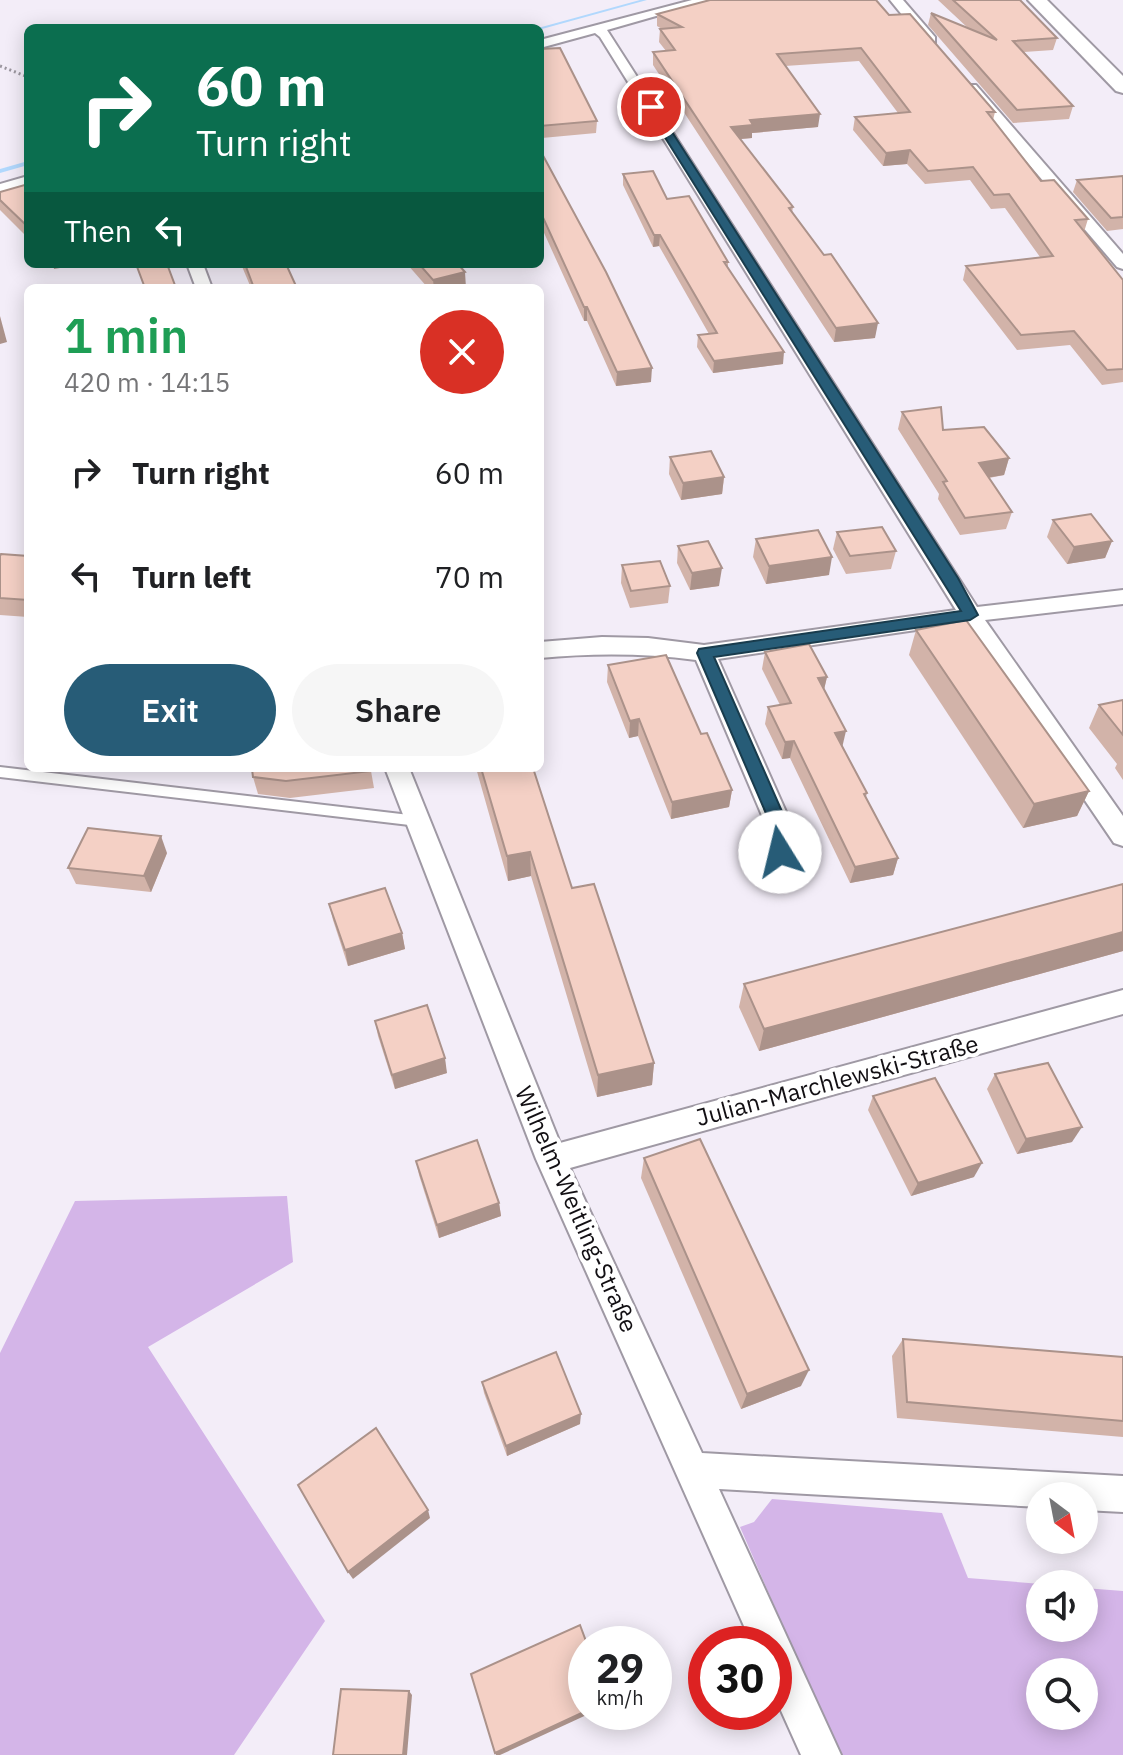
<!DOCTYPE html>
<meta charset="utf-8">
<style>
body{margin:0;font-family:"IBM Plex Sans",sans-serif;background:#f6f6f6;color:#202124;height:100vh;display:flex;flex-direction:column;font-size:30px;white-space:nowrap}
*{box-sizing:border-box;margin:0}
p{font-size:26px;color:#757577}
.icon{flex:none;width:44px;height:44px;fill:none;stroke:currentColor;stroke-width:2;stroke-linecap:round;stroke-linejoin:round}
.map{position:relative;flex:1;overflow:hidden}
.details{position:absolute;left:24px;top:284px;width:520px;height:488px;display:flex;flex-direction:column;background:#fff;border-radius:12px;box-shadow:0 4px 20px #0003}
.details>*{flex:none}
.guide{position:absolute;left:24px;top:24px;width:520px;height:244px;border-radius:12px;box-shadow:0 4px 20px #0003;background:#0b6e4f;color:#fff;overflow:hidden}
.needle{width:52px;rotate:148deg}
.controls{position:absolute;left:1026px;top:1482px;display:grid;gap:16px}
.controls a{display:grid;place-items:center;width:72px;height:72px;border-radius:50%;background:#fff;box-shadow:0 4px 20px #0003;font-size:40px}
.speed{position:absolute;left:568px;top:1626px;display:flex;gap:16px;font-size:40px;font-weight:700;text-align:center}
.speed>*{display:grid;place-content:center;width:104px;height:104px;border-radius:50%;background:#fff;box-shadow:0 4px 20px #0003;line-height:1}
.speed small{font-size:20px;font-weight:400}
.speed .limit{border:12px solid #d22;background:#fff;color:#111}
.pin{position:absolute;display:grid;place-items:center;width:68px;height:68px;color:#fff;margin:-34px;border:4px solid #fff;border-radius:50%;box-shadow:0 2px 8px #0007}
.me{position:absolute;width:88px;margin:-44px;rotate:351deg;stroke-linejoin:round;filter:drop-shadow(0 0 6px #0008)}
.turn{display:flex;align-items:center;gap:28px;height:168px;padding:0 40px;font-size:36px}
.turn .icon{width:104px;height:104px;stroke-width:2.5}
.turn b{display:block;font-size:56px;line-height:68px}
.then{display:flex;align-items:center;height:76px;padding:0 40px;background:#0003;gap:16px;font-size:30px}
.round{display:grid;place-items:center;flex:none;width:84px;height:84px;border-radius:42px;background:#f6f6f6}
.overview{display:flex;align-items:center;justify-content:space-between;height:136px;padding:0 40px}
h1{font-size:48px;font-weight:600;line-height:60px;color:#1e9e55}
.cta{display:flex;gap:16px;margin-top:auto;padding:16px 40px}
.cta a{flex:1;height:92px;border-radius:48px;background:#275c77;color:#fff;font-size:32px;font-weight:600;line-height:92px;text-align:center}
.cta a+a{background:#f6f6f6;color:#202124}
ul{padding:0;list-style:none}
li{display:flex;align-items:center;gap:24px;height:104px;padding:0 40px}
li div{flex:1}
li b{display:block;font-size:30px}
li em{font-style:normal}
.map>svg:first-child{display:block}
.green{fill:#d4b5e8;fill-rule:evenodd}
.lines{fill:none;stroke-linecap:round;stroke-linejoin:round}
.stream{fill:#b1d8fd;fill-rule:evenodd}
.service-casing{stroke:#9f99a4;stroke-width:4}
.minor-casing{stroke:#9f99a4;stroke-width:4}
.secondary-casing{stroke:#9f99a4;stroke-width:4}
.path{stroke:#9b969f;stroke-width:3;stroke-dasharray:2 3;stroke-linecap:butt}
.service{fill:#fff;fill-rule:evenodd}
.minor{fill:#fff;fill-rule:evenodd}
.secondary{fill:#fff;fill-rule:evenodd}
.wall{fill:#d2b3a9}
.shaded-wall{fill:#ab928a}
.building{fill:#f4d0c5;stroke:#ab928a;stroke-width:2}
.route{fill:#275c77;stroke:#193c4d;stroke-width:2}
.labels{text-anchor:middle;dominant-baseline:central;stroke-width:8;stroke-linejoin:round;paint-order:stroke}
.street-label{font-size:24px;fill:#120f13;stroke:#fff}
</style>
<div class="map">
<svg width="1123" height="1755" viewBox="0 0 1123 1755">
<rect width="100%" height="100%" fill="#f3edf8"/>
<g class="green">
<polygon points="287,1196 293,1262 148,1347 325,1621 234,1755 0,1755 0,1353 75,1201"/>
<path d="M772,1499l170,14 26,65 73,6 -1,44h44v-40l39,3v164h-284l-99,-228 14,-5zM1040,1672h44v44h-44z"/>
</g>
<g class="lines">
<g class="stream">
<polygon points="640,0 647,0 542,29 538,28"/>
<polygon points="28,161 28,165 0,173 0,169"/>
</g>
<defs>
<polygon id="service" points="0,767 418,816 425,821 418,826 0,777"/>
<g id="minor">
<path d="M692,0h20l-105,30 370,577 146,-17v14l-138,16 138,196v30l-9,-3 -150,-220 -246,36 77,173 -4,40 -4,7 -9,3 -9,-3 -4,-7 4,-40 -73,-172c-53,-7 -103,-7 -156,-2v-16l62,-5 46,1 56,7 252,-35 -356,-573 -5,-4 -55,15v-8z"/>
<polygon points="890,0 903,0 935,37 935,43 925,43"/>
<polygon points="966,85 976,85 1123,254 1123,269 1117,267 966,91"/>
<polygon points="28,176 28,186 0,194 0,184"/>
<polygon points="187,264 203,264 212,288 196,288"/>
<polygon points="385,768 409,768 560,1143 1123,990 1123,1014 570,1168 702,1453 1123,1476 1123,1512 1084,1510 1084,1496 1040,1496 1040,1507 719,1489 841,1755 801,1755 774,1695 774,1644 752,1644 536,1159"/>
</g>
<polygon id="secondary" points="1028,0 1047,0 1123,76 1123,93 1116,91"/>
</defs>
<use href="#service" class="service-casing"/>
<use href="#minor" class="minor-casing"/>
<use href="#secondary" class="secondary-casing"/>
<polyline class="path" points="0,66 28,77"/>
<use href="#service" class="service"/>
<use href="#minor" class="minor"/>
<use href="#secondary" class="secondary"/>
</g>
<g class="wall">
<polygon points="938,0 1020,0 1057,38 1053,50 1024,52 1073,106 1069,119 1013,123 928,25 931,13 969,29"/>
<polygon points="657,14 889,15 995,112 993,120 1041,181 1088,219 1084,232 1123,280 1123,382 1102,385 1070,345 1017,350 963,280 966,266 1040,257 1005,208 991,209 970,180 925,184 907,164 883,166 853,130 855,117 898,113 859,61 785,66 818,127 752,133 752,138 740,139 793,207 792,213 875,338 834,342 653,65 653,52 666,51 659,42 660,29 662,29 657,26"/>
<polygon points="540,49 597,121 596,133 542,138 542,143 540,143"/>
<polygon points="540,150 651,382 616,386 587,321 584,321 540,224"/>
<polygon points="623,174 667,199 728,262 728,267 783,364 713,373 697,347 698,335 709,334 659,246 653,247 623,185"/>
<polygon points="1123,176 1123,229 1107,231 1073,192 1077,180"/>
<polygon points="28,184 28,238 0,210 0,192"/>
<polygon points="241,264 286,264 296,288 251,288"/>
<polygon points="407,264 458,264 466,288 428,288"/>
<polygon points="902,412 1009,458 1004,475 989,478 1012,512 1006,529 960,535 938,499 939,494 898,429"/>
<polygon points="670,457 724,477 722,494 681,500 669,474"/>
<polygon points="1053,520 1112,541 1105,558 1067,564 1047,537"/>
<polygon points="837,532 896,551 891,569 846,574 833,549"/>
<polygon points="756,539 829,575 766,584 753,557"/>
<polygon points="678,546 719,586 690,590 677,563"/>
<polygon points="0,556 28,556 28,617 0,615"/>
<polygon points="622,565 670,586 668,603 630,608 621,583"/>
<polygon points="916,630 1089,791 1077,816 1023,828 909,655"/>
<polygon points="765,652 827,677 824,689 842,746 867,793 866,797 898,858 893,875 850,883 790,758 782,759 765,724 768,707 780,705 762,669"/>
<polygon points="608,665 701,734 732,790 729,807 671,819 638,736 629,738 607,682"/>
<polygon points="1123,700 1123,780 1115,768 1117,764 1089,728 1099,705"/>
<polygon points="476,768 533,768 572,888 654,1063 652,1085 597,1097 531,876 508,881"/>
<polygon points="371,771 374,788 290,798 258,794 253,777"/>
<polygon points="167,853 151,892 76,884 68,868"/>
<polygon points="1123,884 1123,951 759,1051 739,1007 744,984"/>
<polygon points="329,904 402,933 405,949 348,966 333,920"/>
<polygon points="375,1021 447,1073 395,1089 378,1036"/>
<polygon points="995,1074 1072,1142 1017,1154 987,1089"/>
<polygon points="873,1096 974,1177 911,1196 868,1110"/>
<polygon points="644,1158 801,1386 741,1409 641,1178"/>
<polygon points="416,1161 499,1203 501,1216 439,1238 419,1175"/>
<polygon points="903,1339 1123,1357 1123,1437 897,1418 892,1356"/>
<polygon points="482,1382 580,1424 507,1456 484,1393"/>
</g>
<g class="shaded-wall">
<polygon points="820,114 818,127 752,133 752,138 729,140 731,127 750,120"/>
<rect x="540" y="130" width="2" height="13"/>
<polygon points="910,150 907,164 883,166 886,153"/>
<polygon points="654,235 660,235 659,246 653,247"/>
<polygon points="53,264 84,264 54,269"/>
<polygon points="465,272 466,288 434,288 433,280"/>
<rect x="584" y="307" width="3" height="14"/>
<polygon points="0,316 7,342 0,344"/>
<polygon points="878,323 875,338 834,342 836,328"/>
<polygon points="784,352 783,364 713,373 714,361"/>
<polygon points="652,368 651,382 616,386 617,372"/>
<polygon points="1009,458 1004,475 973,480 979,463"/>
<polygon points="724,477 722,494 681,500 683,483"/>
<polygon points="1112,541 1105,558 1067,564 1074,547"/>
<polygon points="832,557 829,575 766,584 769,566"/>
<polygon points="722,568 719,586 690,590 692,573"/>
<polygon points="827,677 823,694 818,678"/>
<polygon points="639,719 638,736 629,738 630,721"/>
<polygon points="846,731 842,748 835,733"/>
<polygon points="794,741 790,758 782,759 785,742"/>
<polygon points="732,790 729,807 671,819 672,802"/>
<polygon points="1089,791 1077,816 1023,828 1034,804"/>
<polygon points="161,836 167,853 151,892 144,876"/>
<polygon points="530,852 531,876 508,881 507,856"/>
<polygon points="898,858 893,875 850,883 855,867"/>
<polygon points="1123,932 1123,951 759,1051 764,1029"/>
<polygon points="402,933 405,949 348,966 345,950"/>
<polygon points="445,1058 447,1073 395,1089 392,1075"/>
<polygon points="654,1063 652,1085 597,1097 598,1075"/>
<polygon points="1082,1127 1072,1142 1017,1154 1026,1139"/>
<polygon points="982,1163 974,1177 911,1196 918,1183"/>
<polygon points="499,1203 501,1216 439,1238 437,1225"/>
<polygon points="809,1370 801,1386 741,1409 747,1394"/>
<polygon points="581,1414 580,1424 507,1456 506,1446"/>
<polygon points="428,1510 430,1518 353,1579 348,1572"/>
<polygon points="409,1691 412,1695 407,1755 403,1755"/>
<polygon points="586,1711 593,1712 500,1755 496,1755 495,1753"/>
</g>
<g class="building">
<polygon points="710,0 876,0 889,15 910,14 995,112 987,112 1041,181 1054,180 1088,219 1075,220 1123,280 1123,369 1107,370 1074,331 1021,335 966,266 1053,256 1009,194 994,195 973,167 928,171 910,150 886,153 855,117 910,112 861,48 777,54 820,114 750,120 753,125 731,127 793,207 789,208 824,255 831,254 878,323 836,328 653,52 675,50 660,29 682,27 657,14"/>
<polygon points="953,0 1020,0 1057,38 1013,41 1073,106 1017,110 931,13 997,40"/>
<polygon points="560,48 597,121 540,126 540,49"/>
<polygon points="540,150 606,272 652,368 617,372 587,307 584,307 540,211"/>
<polygon points="653,171 667,199 689,196 728,262 724,262 784,352 714,361 698,335 717,333 660,235 654,235 623,174"/>
<polygon points="1123,176 1123,217 1111,218 1077,180"/>
<polygon points="28,184 28,226 27,226 0,200 0,192"/>
<polygon points="136,264 167,264 176,288 145,288"/>
<polygon points="245,264 286,264 296,286 282,288 254,288"/>
<polygon points="419,264 458,264 465,272 433,280"/>
<polygon points="941,407 943,430 984,427 1009,458 979,463 1012,512 965,518 943,482 947,481 902,412"/>
<polygon points="711,451 724,477 683,483 670,457"/>
<polygon points="1091,514 1112,541 1074,547 1053,520"/>
<polygon points="882,527 896,551 850,556 837,532"/>
<polygon points="818,530 832,557 769,566 756,539"/>
<polygon points="708,541 722,568 692,573 678,546"/>
<polygon points="1,554 28,556 28,600 0,598 0,556"/>
<polygon points="660,561 670,586 631,591 622,565"/>
<polygon points="966,620 1089,791 1034,804 916,630"/>
<polygon points="809,644 827,677 818,678 846,731 835,733 867,793 864,794 898,858 855,867 794,741 785,742 768,707 791,703 765,652"/>
<polygon points="666,655 701,734 707,733 732,790 672,802 639,719 630,721 608,665"/>
<polygon points="1123,700 1123,735 1099,705"/>
<polygon points="255,768 370,768 371,771 286,781 253,777 252,769"/>
<polygon points="481,768 533,768 572,888 594,884 654,1063 598,1075 530,852 507,856"/>
<polygon points="88,828 161,836 144,876 68,868"/>
<polygon points="1123,884 1123,932 764,1029 744,984"/>
<polygon points="385,888 402,933 345,950 329,904"/>
<polygon points="427,1005 445,1058 392,1075 375,1021"/>
<polygon points="1048,1063 1082,1127 1026,1139 995,1074"/>
<polygon points="935,1078 982,1163 918,1183 873,1096"/>
<polygon points="700,1139 809,1370 747,1394 644,1158"/>
<polygon points="477,1140 499,1203 437,1225 416,1161"/>
<polygon points="903,1339 1123,1357 1123,1421 907,1402"/>
<polygon points="556,1352 581,1414 506,1446 482,1382"/>
<polygon points="376,1428 428,1510 348,1572 298,1485"/>
<polygon points="580,1625 587,1644 586,1711 495,1753 471,1674"/>
<polygon points="341,1689 409,1691 403,1755 333,1755"/>
</g>
<polygon class="route" points="651,104 656,107 958,578 978,615 970,620 714,657 791,832 789,852 780,859 771,852 774,832 697,653 699,649 961,611 646,107"/>
<g class="labels">
<g class="street-label">
<text transform="translate(837 1080) rotate(-15)">Julian-Marchlewski-Straße</text>
<text transform="translate(577 1209) rotate(66)">Wilhelm-Weitling-Straße</text>
</g>
</g>
</svg>
<div class="controls">
<a><svg class="needle" viewBox="-14 -14 28 28"><path d="M0-13l5 13h-10z" fill="#e53935"/><path d="M0 13l5-13h-10z" fill="#757577"/></svg></a>
<a><svg class="icon" aria-label="sound" viewBox="0 0 24 24"><path d="M4 9h4l5-4v14l-5-4H4zM17 9q2 3 0 6"/></svg></a>
<a><svg class="icon" aria-label="search" viewBox="0 0 24 24"><circle cx="10" cy="10" r="6"/><path d="M15 15l6 6"/></svg></a>
</div>
<div class="speed"><div>29<small>km/h</small></div><div class="limit">30</div></div>
<div class="pin" style="left:651px;top:107px;background:#d93025"><svg class="icon" aria-label="arrive" viewBox="0 0 24 24"><path d="M6 21V4h12l-3 4 3 4H6"/></svg></div>
<svg class="me" style="left:780px;top:852px" viewBox="-20 -20 40 40"><circle r="19" fill="#fff"/><path d="M0-13L10 11 0 6-10 11z" fill="#275c77"/></svg>
<div class="guide">
<div class="turn"><svg class="icon" aria-label="right" viewBox="0 0 24 24"><path d="M7 20v-9h11M14 6l5 5-5 5"/></svg><div><b>60 m</b>Turn right</div></div>
<div class="then">Then<svg class="icon" aria-label="left" viewBox="0 0 24 24"><path d="M17 20v-9H6M10 6l-5 5 5 5"/></svg></div>
</div>
<section class="details">
<div class="overview"><div><h1>1 min</h1><p>420 m · 14:15</p></div><a class="round" style="background:#d93025;color:#fff"><svg class="icon" aria-label="close" viewBox="0 0 24 24"><path d="M6 6l12 12M18 6L6 18"/></svg></a></div>
<ul>
<li><svg class="icon" aria-label="right" viewBox="0 0 24 24"><path d="M7 20v-9h11M14 6l5 5-5 5"/></svg><div><b>Turn right</b></div><em>60 m</em></li>
<li><svg class="icon" aria-label="left" viewBox="0 0 24 24"><path d="M17 20v-9H6M10 6l-5 5 5 5"/></svg><div><b>Turn left</b></div><em>70 m</em></li>
</ul>
<div class="cta"><a>Exit</a><a>Share</a></div>
</section>
</div>
